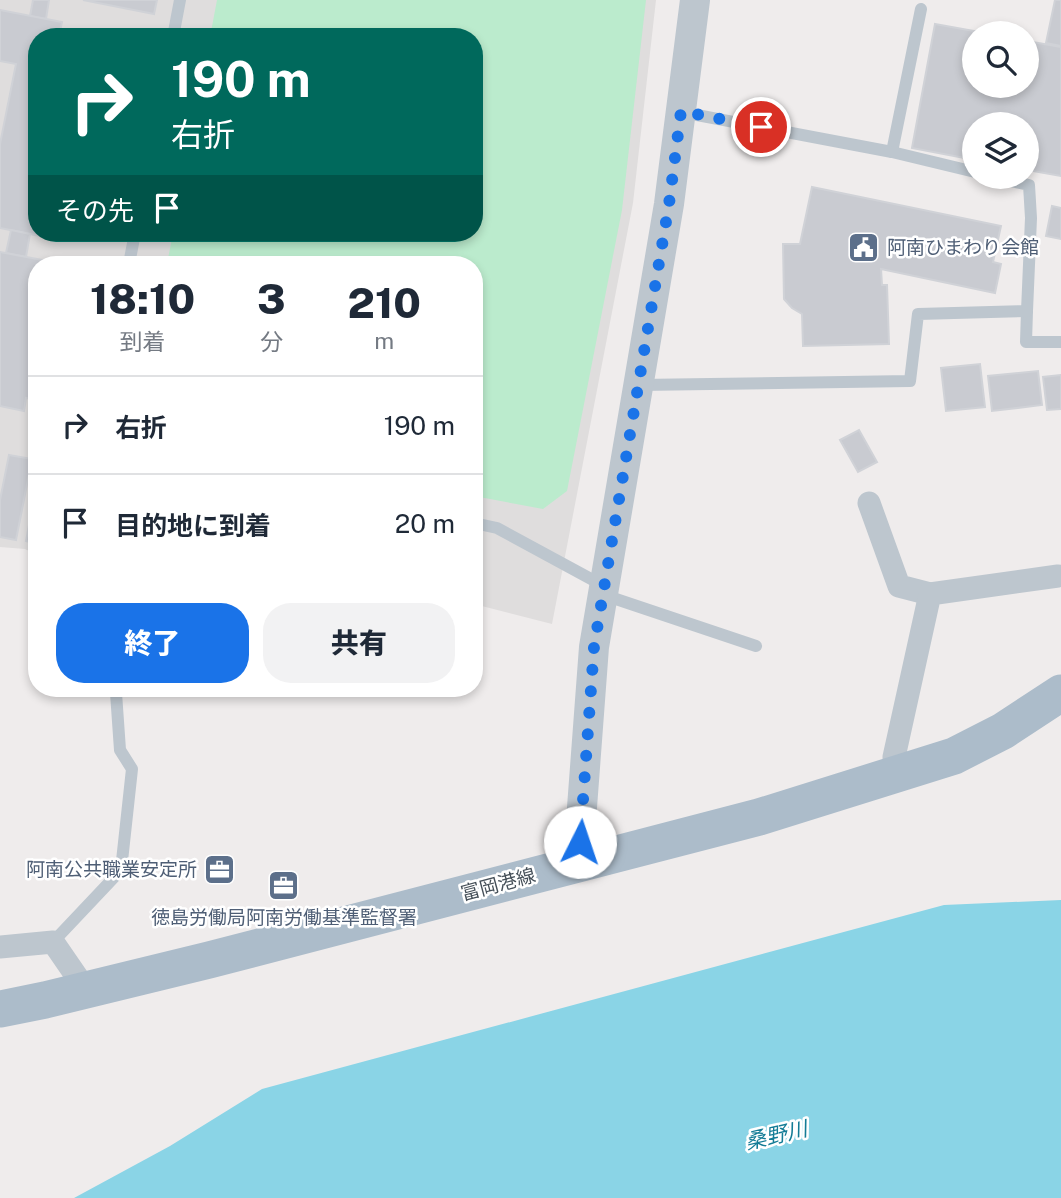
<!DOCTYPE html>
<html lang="ja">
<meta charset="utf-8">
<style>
body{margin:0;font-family:"Public Sans","Noto Sans JP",sans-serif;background:#f2f2f3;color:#1f2937;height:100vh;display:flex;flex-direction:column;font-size:26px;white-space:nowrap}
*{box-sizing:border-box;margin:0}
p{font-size:23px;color:#747a83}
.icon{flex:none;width:38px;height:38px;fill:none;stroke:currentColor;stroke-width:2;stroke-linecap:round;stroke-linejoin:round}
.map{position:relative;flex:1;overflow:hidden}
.side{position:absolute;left:28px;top:256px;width:455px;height:441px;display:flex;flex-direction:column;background:#fff;border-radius:28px;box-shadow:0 4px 10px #0003}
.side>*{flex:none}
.hud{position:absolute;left:28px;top:28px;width:455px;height:214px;border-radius:28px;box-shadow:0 4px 10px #0003;background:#00695c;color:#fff;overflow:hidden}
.buttons{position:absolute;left:962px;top:21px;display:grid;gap:14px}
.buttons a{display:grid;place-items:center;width:77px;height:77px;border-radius:50%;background:#fff;box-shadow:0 4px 10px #0003;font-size:35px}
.pin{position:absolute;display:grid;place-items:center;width:60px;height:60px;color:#fff;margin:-30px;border:4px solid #fff;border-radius:50%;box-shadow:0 2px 7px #0007}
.me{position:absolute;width:77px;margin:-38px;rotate:4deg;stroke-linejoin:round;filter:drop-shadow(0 0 5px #0008)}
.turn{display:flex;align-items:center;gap:24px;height:147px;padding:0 28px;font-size:32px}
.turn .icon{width:91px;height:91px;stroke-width:2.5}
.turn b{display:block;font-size:49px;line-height:60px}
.then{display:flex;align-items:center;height:66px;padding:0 28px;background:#0003;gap:14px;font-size:26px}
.eta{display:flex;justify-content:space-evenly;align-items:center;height:119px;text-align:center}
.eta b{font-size:42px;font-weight:800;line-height:49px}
.cta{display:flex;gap:14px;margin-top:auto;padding:14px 28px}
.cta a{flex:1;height:80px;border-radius:28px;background:#1a73e8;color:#fff;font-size:28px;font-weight:800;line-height:80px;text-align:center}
.cta a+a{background:#f2f2f3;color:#1f2937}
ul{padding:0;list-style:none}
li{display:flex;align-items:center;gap:21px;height:98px;padding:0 28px;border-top:2px solid #e0e1e3}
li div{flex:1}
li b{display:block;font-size:26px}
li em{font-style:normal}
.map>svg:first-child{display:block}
.education{fill:#dfdddd;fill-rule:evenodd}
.green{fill:#bbebcd}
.water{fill:#8ad4e6}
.building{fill:#c9cbd1;stroke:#d0d2d7;stroke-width:2}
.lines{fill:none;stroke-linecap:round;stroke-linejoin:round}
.service{stroke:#bdc6ce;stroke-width:12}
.minor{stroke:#bdc6ce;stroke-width:23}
.tertiary{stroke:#bdc6ce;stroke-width:30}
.primary{stroke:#acbcca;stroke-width:37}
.route{stroke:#1a73e8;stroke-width:12;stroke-dasharray:0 21.6}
.labels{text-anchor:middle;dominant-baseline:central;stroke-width:5;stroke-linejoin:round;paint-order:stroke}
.service-label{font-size:19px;fill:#4e5e75;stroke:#fff;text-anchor:start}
.street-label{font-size:19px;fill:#454f58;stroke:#fff}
.water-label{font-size:21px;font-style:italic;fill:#147c96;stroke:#fff}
</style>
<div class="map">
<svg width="1061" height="1198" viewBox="0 0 1061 1198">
<rect width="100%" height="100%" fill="#efecec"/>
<path class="education" d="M0,0h656l-23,203 -81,421 -78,-20v-340h-437v291l-12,-6 -25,-2zM37,37h437v196h-437z"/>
<polygon class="green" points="217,0 646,0 622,210 567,491 543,509 474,496 474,264 167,264 173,233 474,233 474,37 210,37"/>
<polygon class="water" points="1061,900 1061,1198 74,1198 170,1146 262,1089 944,905"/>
<g class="building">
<polygon points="33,0 49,0 46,19 30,16"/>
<polygon points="83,0 157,0 154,14"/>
<polygon points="1055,0 1061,0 1061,46 1046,43"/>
<polygon points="0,10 62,22 59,36 63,37 37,37 37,233 69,233 68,236 61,235 60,240 0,228 0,144 16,64 0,61"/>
<polygon points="935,24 985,33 975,33 975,86 1027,86 1027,41 1061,47 1061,176 1027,170 1027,124 975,124 975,160 912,148"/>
<polygon points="103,30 122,31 138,35 139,37 84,37"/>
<polygon points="812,187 1001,226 993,262 1001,264 995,293 881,269 882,285 887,285 889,344 803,346 802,314 792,308 784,299 783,244 800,244"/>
<polygon points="1052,206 1061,208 1061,239 1046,236"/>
<polygon points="11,230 30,234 26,257 6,253"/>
<polygon points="0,252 53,262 52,264 37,264 37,400 26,398 24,411 0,406"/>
<polygon points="980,364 985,407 946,411 941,368"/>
<polygon points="1038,371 1042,405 992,411 988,376"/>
<polygon points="1061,375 1061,409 1047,410 1043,377"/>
<polygon points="859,430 877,462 858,472 840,440"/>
<polygon points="9,455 32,459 16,540 0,537 0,500"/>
<polygon points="35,493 37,493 37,544 26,541"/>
</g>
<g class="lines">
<g class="service">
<polyline points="173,37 180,0"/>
<polyline points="681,112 892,152 921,9"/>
<polyline points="892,152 975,172"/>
<polyline points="129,264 135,233"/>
<polyline points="1027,311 1026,342 1061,342"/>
<polyline points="639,385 910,381 918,314 1027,311 1031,218 1029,185 994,177"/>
<polyline points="474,523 497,528 604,586"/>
<polyline points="604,595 756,646"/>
<polyline points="53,942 121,870 132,769 120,750 116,693"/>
</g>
<g class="minor">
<polyline points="869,503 899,586 930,594"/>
<polyline points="895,775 894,757 930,594 1058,576"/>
<polyline points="0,947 53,942 86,990"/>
</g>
<polyline class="tertiary" points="585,861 580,842 580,834 594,647 669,204 695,0"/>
<polyline class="primary" points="0,1009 45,1000 209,960 759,817 954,756 1003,731 1061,693"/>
</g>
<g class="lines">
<polyline class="route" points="580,842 594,647 669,204 681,111 761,127"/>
</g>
<defs>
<symbol id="civic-square" viewBox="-11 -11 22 22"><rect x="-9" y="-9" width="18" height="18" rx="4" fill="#5c6f8a" stroke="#fff"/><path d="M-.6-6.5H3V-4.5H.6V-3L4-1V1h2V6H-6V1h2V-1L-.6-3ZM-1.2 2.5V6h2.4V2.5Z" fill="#fff"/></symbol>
<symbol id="office-square" viewBox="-11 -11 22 22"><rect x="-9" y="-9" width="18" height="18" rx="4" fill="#5c6f8a" stroke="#fff"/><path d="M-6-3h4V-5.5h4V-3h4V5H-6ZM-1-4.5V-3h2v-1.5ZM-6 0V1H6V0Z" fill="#fff"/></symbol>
</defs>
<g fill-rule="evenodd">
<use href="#civic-square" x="846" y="230" width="35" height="35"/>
<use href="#office-square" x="202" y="852" width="35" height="35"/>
<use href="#office-square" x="266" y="868" width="35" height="35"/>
</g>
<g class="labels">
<g class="service-label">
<text x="887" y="247">阿南ひまわり会館</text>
<text x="197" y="869" text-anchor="end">阿南公共職業安定所</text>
<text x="284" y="917" text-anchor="middle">徳島労働局阿南労働基準監督署</text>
</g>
<g class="street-label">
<text transform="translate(498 884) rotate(-15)">富岡港線</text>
</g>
<g class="water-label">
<text transform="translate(776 1135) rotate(-13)">桑野川</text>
</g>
</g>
</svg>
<div class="buttons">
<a><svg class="icon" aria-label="search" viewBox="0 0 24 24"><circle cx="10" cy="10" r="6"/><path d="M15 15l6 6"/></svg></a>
<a><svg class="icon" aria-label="layers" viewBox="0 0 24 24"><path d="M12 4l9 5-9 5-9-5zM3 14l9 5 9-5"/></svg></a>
</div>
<div class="pin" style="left:761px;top:127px;background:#d93025"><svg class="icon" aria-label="arrive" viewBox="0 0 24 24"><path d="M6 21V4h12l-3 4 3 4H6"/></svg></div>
<svg class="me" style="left:580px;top:842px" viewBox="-20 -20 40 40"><circle r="19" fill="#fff"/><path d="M0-13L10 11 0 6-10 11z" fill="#1a73e8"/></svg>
<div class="hud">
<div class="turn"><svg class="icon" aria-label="right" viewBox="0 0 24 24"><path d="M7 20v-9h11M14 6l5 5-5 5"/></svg><div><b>190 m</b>右折</div></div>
<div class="then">その先<svg class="icon" aria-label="arrive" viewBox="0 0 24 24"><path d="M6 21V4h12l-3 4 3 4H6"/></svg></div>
</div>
<section class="side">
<div class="eta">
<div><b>18:10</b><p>到着</p></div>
<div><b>3</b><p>分</p></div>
<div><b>210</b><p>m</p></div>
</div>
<ul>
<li><svg class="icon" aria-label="right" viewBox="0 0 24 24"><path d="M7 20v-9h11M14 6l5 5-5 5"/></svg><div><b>右折</b></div><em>190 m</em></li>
<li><svg class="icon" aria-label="arrive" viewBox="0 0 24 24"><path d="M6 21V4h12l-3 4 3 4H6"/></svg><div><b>目的地に到着</b></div><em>20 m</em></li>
</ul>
<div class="cta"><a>終了</a><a>共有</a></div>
</section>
</div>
